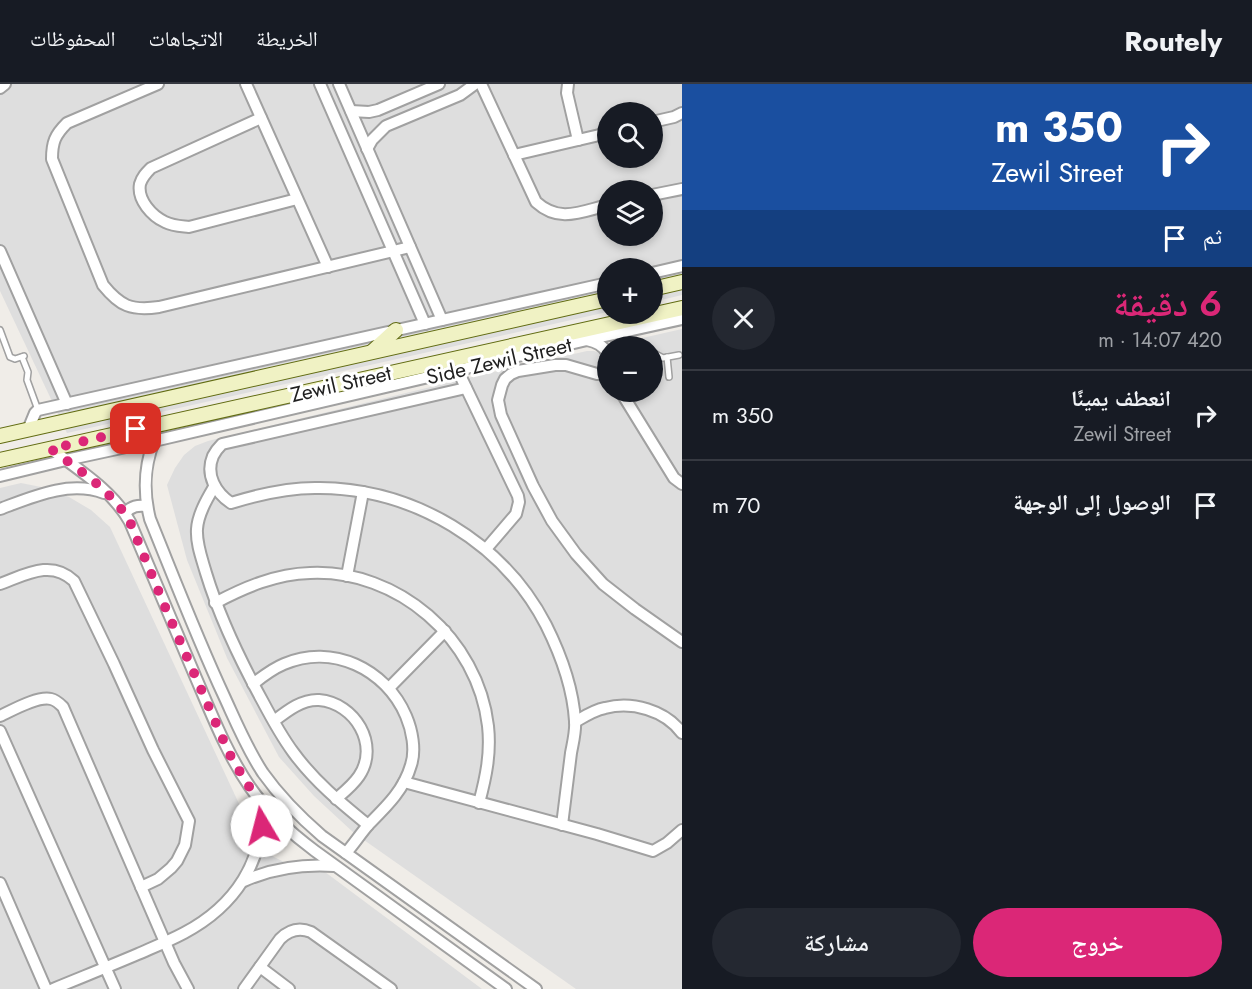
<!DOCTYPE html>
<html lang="ar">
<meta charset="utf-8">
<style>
body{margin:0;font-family:Jost,"Noto Naskh Arabic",sans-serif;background:#242831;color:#f1f3f6;direction:rtl;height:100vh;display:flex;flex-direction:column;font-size:22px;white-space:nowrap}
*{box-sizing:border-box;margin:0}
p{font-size:20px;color:#9ea1a6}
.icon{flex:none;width:33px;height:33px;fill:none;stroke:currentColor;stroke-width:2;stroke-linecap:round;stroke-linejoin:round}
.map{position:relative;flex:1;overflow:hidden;direction:ltr}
.details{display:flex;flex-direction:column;background:#171b24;width:570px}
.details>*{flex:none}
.banner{background:#1a4fa0;color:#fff;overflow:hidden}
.buttons{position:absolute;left:597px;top:18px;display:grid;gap:12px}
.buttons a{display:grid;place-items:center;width:66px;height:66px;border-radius:50%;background:#171b24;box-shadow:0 3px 9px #0003;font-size:30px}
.pin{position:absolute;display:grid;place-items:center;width:51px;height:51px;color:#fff;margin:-26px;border-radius:12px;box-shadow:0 3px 9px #0006}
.me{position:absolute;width:66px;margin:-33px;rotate:352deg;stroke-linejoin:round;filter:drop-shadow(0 0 4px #0008)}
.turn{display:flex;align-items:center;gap:21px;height:126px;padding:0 30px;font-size:27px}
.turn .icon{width:78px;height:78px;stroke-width:2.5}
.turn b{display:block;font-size:42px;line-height:51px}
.then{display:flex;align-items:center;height:57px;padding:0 30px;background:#0003;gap:12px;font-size:22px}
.round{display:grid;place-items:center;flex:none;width:63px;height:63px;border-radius:32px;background:#242831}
.head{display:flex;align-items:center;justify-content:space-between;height:102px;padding:0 30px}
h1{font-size:36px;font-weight:600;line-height:45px;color:#db2777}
.primary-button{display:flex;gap:12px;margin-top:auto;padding:12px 30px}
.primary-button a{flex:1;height:69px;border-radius:36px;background:#db2777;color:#fff;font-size:24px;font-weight:600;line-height:69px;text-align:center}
.primary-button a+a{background:#242831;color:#f1f3f6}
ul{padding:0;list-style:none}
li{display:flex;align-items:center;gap:18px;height:90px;padding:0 30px;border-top:2px solid #363941}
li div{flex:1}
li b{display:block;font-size:22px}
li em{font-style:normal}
header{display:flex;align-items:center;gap:36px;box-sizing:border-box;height:84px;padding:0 30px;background:#171b24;border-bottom:2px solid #363941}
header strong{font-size:28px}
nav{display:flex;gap:33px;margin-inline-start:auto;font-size:21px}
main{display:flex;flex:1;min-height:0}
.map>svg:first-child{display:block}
.residential{fill:#dedede;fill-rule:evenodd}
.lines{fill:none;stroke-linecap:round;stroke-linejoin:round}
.service-casing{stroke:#a1a1a1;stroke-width:8}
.minor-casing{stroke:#a1a1a1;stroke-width:14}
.secondary-casing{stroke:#626c13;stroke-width:16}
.service{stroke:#fff;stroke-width:5}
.minor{stroke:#fff;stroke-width:10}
.secondary{stroke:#f0f2c4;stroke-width:14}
.route{stroke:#db2777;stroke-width:10;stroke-dasharray:0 18}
.labels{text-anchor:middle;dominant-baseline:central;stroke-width:6;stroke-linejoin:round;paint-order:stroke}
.street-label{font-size:21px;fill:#202020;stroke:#fff}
</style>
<header>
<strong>Routely</strong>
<nav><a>الخريطة</a><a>الاتجاهات</a><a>المحفوظات</a></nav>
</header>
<main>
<section class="details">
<div class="banner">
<div class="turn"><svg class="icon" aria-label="right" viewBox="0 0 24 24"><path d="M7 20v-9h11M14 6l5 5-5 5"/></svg><div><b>350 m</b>Zewil Street</div></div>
<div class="then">ثم<svg class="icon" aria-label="arrive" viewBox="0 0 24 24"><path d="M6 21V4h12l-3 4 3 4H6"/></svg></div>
</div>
<div class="head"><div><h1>6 دقيقة</h1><p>420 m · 14:07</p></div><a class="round"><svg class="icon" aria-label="close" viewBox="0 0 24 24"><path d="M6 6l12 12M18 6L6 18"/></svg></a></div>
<ul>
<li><svg class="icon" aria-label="right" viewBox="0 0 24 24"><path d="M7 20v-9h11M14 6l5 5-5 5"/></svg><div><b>انعطف يمينًا</b><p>Zewil Street</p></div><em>350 m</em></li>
<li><svg class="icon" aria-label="arrive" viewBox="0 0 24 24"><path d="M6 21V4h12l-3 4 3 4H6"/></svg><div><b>الوصول إلى الوجهة</b></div><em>70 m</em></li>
</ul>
<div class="primary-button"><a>خروج</a><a>مشاركة</a></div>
</section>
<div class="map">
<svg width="682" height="905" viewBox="0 0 682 905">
<rect width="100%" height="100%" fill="#f0ede8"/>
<g class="residential">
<path d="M0,0h682v211l-29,7 -1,-34h-44l-1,44 -540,121 -67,-142zM608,28h44v46h-44zM608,106h44v46h-44z"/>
<polygon points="682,245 682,905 576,905 354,749 314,712 279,673 227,574 187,476 167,401 175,384 184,371 195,362 208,357 476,292 587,267 594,267 602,270 607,270 608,308 652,308 652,262 631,262 638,255"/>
<polygon points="21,399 46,404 69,413 91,426 110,443 241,724 261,758 274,773 288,780 304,785 325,788 482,905 0,905 0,404"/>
</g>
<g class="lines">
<defs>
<g id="service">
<polyline points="0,246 10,273 15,275 24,272"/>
<polyline points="652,268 663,274 679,271"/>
<polyline points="22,273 28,288 27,296 38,326"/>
<polyline points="667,273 669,293"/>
</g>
<g id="minor">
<path d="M158,0l-91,39c-12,12 -15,19 -15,36l51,126c17,21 28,26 56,22l251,-60"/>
<polyline points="246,0 328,183"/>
<polyline points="320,0 425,240"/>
<polyline points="339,0 442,236"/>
<path d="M481,0l55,118c23,21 44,10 72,3"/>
<polyline points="568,0 567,9 578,56"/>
<polyline points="0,4 5,0"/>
<polyline points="351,27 369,28 378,26 439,0"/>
<path d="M261,34l-110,50c-5,5 -9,9 -11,16 -3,16 12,32 25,38 8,4 15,4 24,5l108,-28"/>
<polyline points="652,38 674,33 682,29"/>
<polyline points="367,65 372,56 386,42 460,11 475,0"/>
<polyline points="514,71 608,49"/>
<polyline points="652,111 682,105"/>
<polyline points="0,167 67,320"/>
<polyline points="652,189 682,182"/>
<path d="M587,256c9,2 16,5 21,14"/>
<polyline points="622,262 623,248"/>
<polyline points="458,287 518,412 519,418 516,430 486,465"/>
<polyline points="608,290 597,290 566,281 555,281 518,287 511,290 505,295 502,301 498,316 501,331 533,402 552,437 576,470 603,500 635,525 682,558"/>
<path d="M466,304l-244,56c-3,3 -7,8 -9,12 -8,19 3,37 18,47 29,-9 58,-16 89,-15 94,1 183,54 226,137 15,30 27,63 29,96 1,10 -2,21 -4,32 -3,24 -6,48 -9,72"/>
<polyline points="621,308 674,394 682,400"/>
<polyline points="28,346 35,329 38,326 608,199"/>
<path d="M154,357c-10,26 -11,50 -4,78 24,59 47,119 74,177 12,26 23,53 39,77 17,24 37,44 59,63l214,153"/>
<path d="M51,365c28,21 62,42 79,73 22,52 44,104 66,156 16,37 31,76 54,109 18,26 41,46 65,64l191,138"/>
<polyline points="0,392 66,376 154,357 587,256 682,235"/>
<path d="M214,403c-7,12 -16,27 -17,42 -1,15 5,30 9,44 14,46 34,87 57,129 9,17 19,35 30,50 21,29 48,51 75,73"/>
<path d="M0,425c32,-12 69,-29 104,-16"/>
<path d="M125,429c7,-7 12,-8 22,-7"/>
<polyline points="347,492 363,408"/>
<path d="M0,500c25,-9 51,-25 74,-3l40,83 39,86 36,71 -4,24 -8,16 -6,7 -13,11 -17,8"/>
<path d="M215,519c30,-16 61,-29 95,-30 88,-4 168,66 178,153 3,27 -2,51 -9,77"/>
<path d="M253,600c10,-8 19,-15 31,-20 48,-21 102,5 122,52 6,14 10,34 5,49 -7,25 -25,42 -42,59 -8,9 -15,20 -23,29"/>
<polyline points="389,604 445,547"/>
<path d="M0,632c13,-6 37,-20 51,-17 5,1 9,5 12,8l111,256 14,26"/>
<path d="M274,637c13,-10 28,-22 45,-21 36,3 61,45 40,76 -6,9 -16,17 -23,23"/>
<path d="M575,638c10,-6 19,-12 30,-14 27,-7 60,2 77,25"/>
<polyline points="0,647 115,905"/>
<polyline points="404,698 597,750 653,767 667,759 682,746"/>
<path d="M244,797c29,-13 58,-17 90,-15"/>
<polyline points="0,799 46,905"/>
<polyline points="260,883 289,905"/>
<path d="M53,905c29,-12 57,-23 85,-35 16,-7 31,-13 46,-21 51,-27 81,-72 78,-130"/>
<path d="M244,905l36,-50c9,-9 19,-12 31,-7l80,57"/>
</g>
<g id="secondary">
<polyline points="652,205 682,198"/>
<polyline points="373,267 396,246"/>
<polyline points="0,352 608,215"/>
<polyline points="0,376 682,224"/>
</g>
</defs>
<use href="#service" class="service-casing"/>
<use href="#minor" class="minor-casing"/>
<use href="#secondary" class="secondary-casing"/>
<use href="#service" class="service"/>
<use href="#minor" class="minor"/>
<use href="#secondary" class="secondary"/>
</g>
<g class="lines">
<path class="route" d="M136,345l-85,20c28,21 61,42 79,73l35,85 60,137 7,15 18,29 12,15v23"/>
</g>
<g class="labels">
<g class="street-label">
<text transform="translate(499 277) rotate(-13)">Side Zewil Street</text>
<text transform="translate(341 300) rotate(-13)">Zewil Street</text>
</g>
</g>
</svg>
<div class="buttons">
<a><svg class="icon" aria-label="search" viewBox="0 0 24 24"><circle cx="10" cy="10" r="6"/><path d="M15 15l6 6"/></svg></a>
<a><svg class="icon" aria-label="layers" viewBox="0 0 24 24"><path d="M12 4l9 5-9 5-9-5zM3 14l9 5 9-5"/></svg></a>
<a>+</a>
<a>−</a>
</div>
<div class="pin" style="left:136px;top:345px;background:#d93025"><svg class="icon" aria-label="arrive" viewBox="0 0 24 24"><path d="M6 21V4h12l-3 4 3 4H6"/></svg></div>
<svg class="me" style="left:262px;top:742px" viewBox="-20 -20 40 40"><circle r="19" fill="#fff"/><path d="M0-13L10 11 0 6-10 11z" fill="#db2777"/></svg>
</div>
</main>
